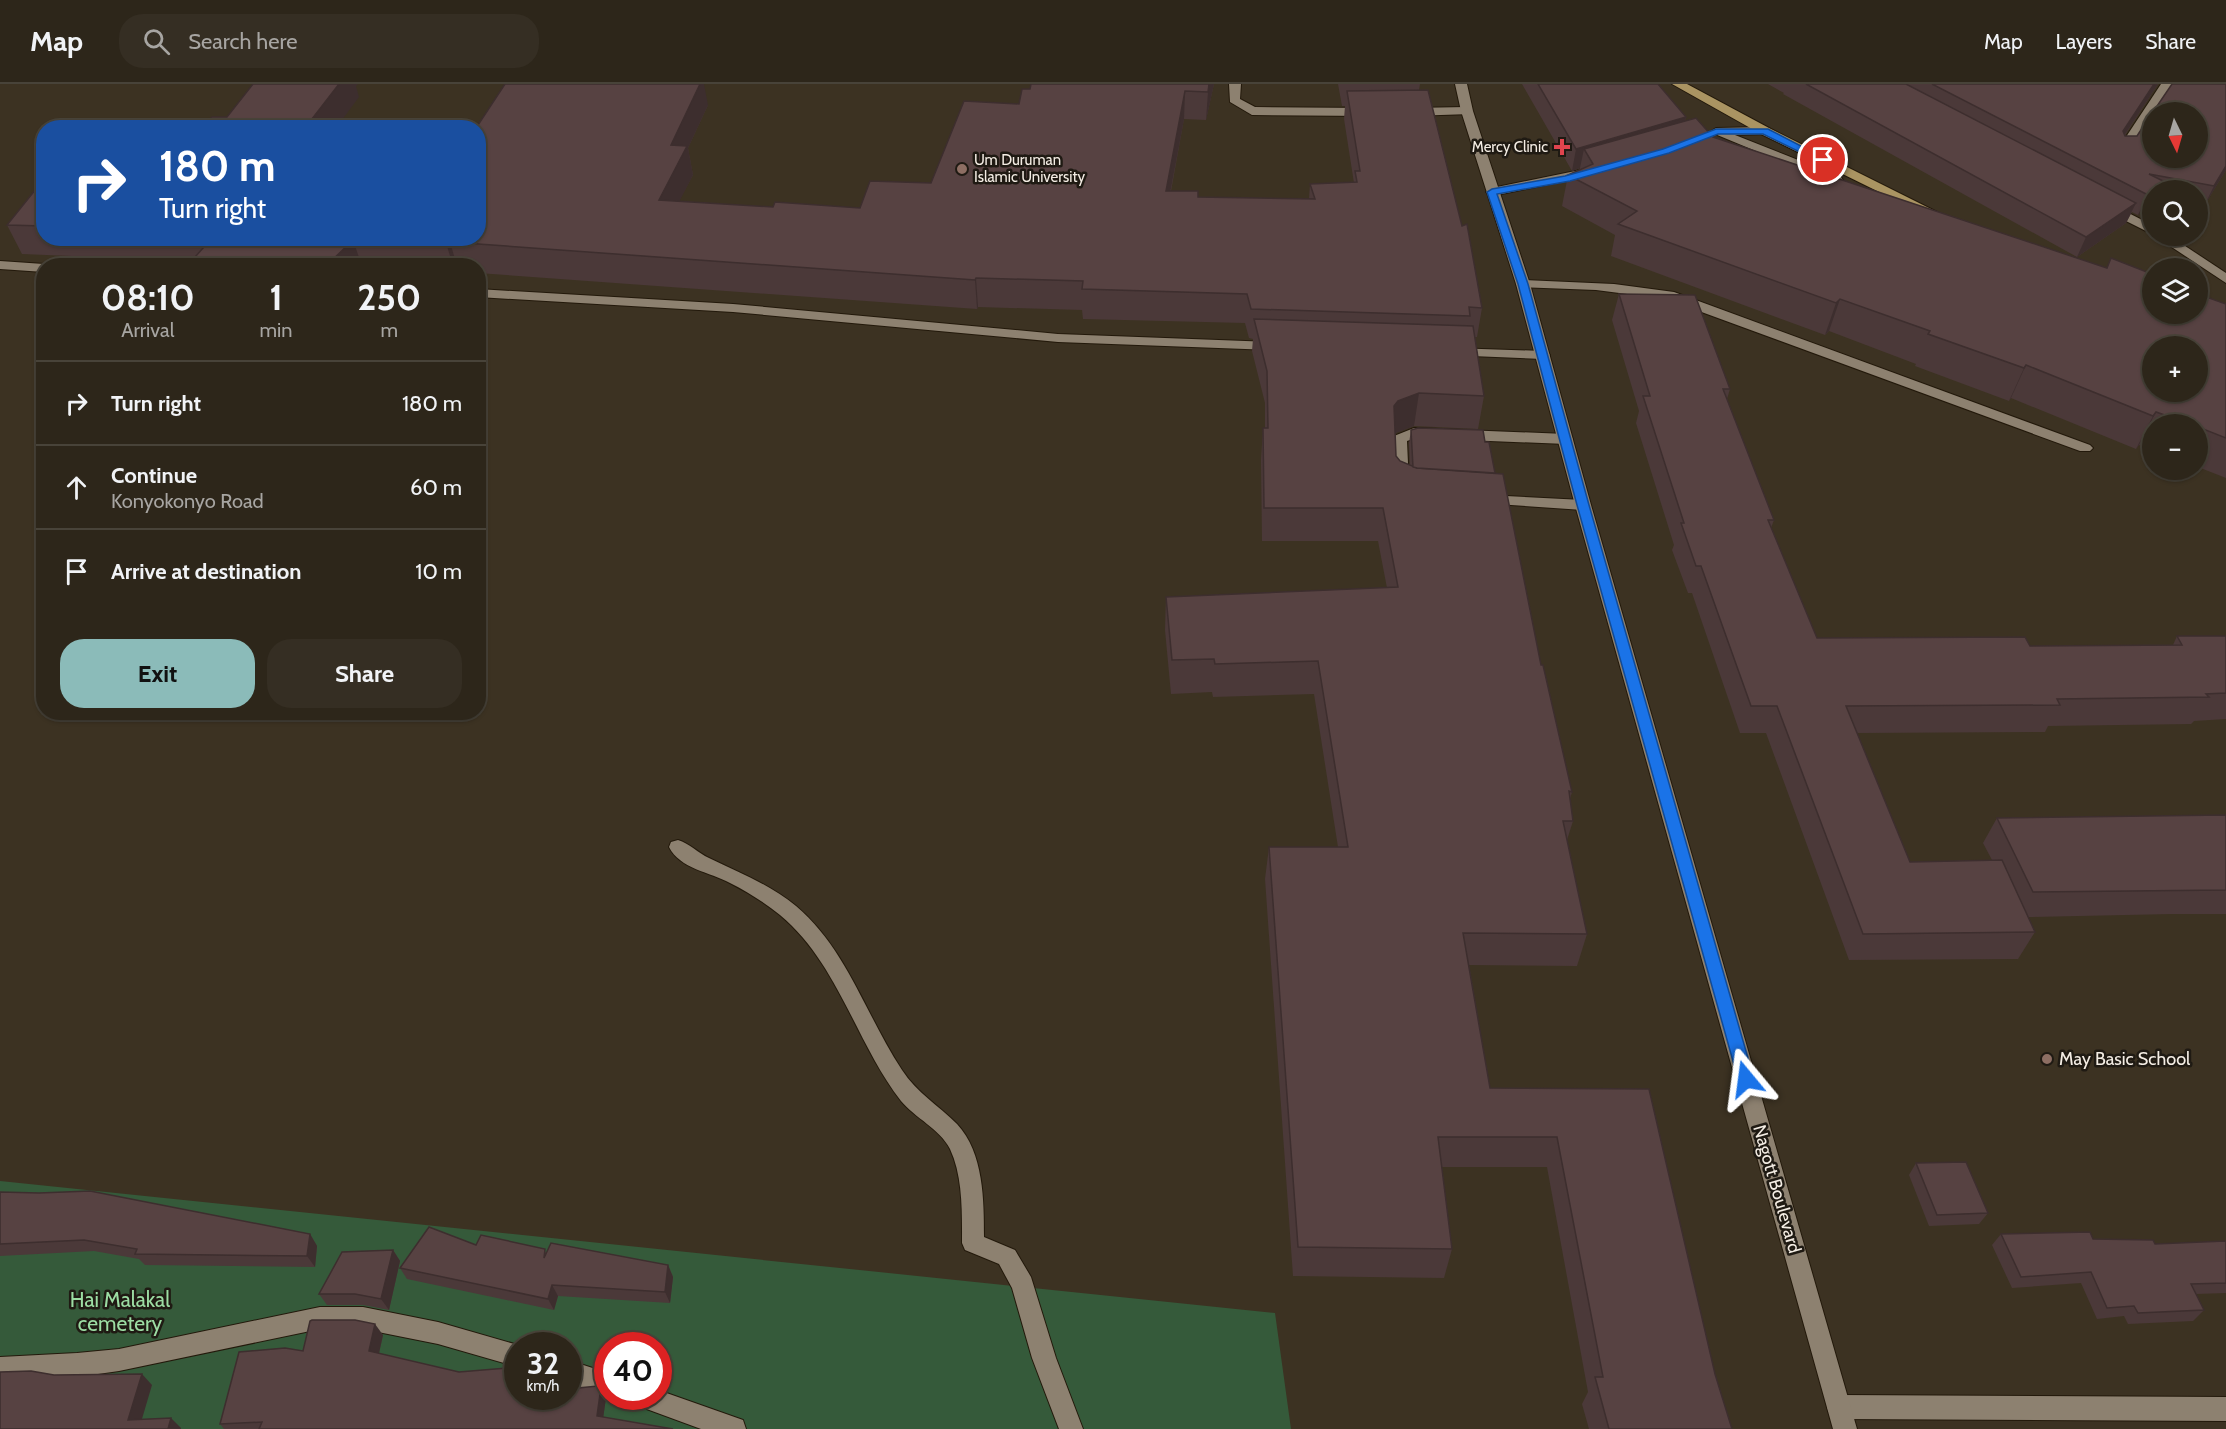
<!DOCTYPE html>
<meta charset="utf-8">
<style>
body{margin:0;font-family:Cabin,sans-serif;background:#352e23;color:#f1f3f6;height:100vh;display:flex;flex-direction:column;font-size:22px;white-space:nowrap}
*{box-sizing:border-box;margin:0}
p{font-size:20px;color:#a7a5a2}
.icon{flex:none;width:33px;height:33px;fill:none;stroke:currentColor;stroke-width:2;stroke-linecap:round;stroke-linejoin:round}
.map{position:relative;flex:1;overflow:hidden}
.drawer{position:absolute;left:36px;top:174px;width:450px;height:462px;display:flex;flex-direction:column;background:#2d261a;border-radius:24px;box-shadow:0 2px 4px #0004,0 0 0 2px #484339}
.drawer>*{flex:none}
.top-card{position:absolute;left:36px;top:36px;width:450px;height:126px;border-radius:24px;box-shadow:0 2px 4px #0004,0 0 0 2px #484339;background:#1a4fa0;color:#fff;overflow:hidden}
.needle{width:39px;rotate:175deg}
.fabs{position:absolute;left:2142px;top:18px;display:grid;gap:12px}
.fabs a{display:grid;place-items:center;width:66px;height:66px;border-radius:50%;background:#2d261a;box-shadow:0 2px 4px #0004,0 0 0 2px #484339;font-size:30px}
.speed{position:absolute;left:504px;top:1248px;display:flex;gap:12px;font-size:30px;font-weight:700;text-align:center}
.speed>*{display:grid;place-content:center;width:78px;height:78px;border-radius:50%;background:#2d261a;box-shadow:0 2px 4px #0004,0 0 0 2px #484339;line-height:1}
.speed small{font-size:15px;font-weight:400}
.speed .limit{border:9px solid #d22;background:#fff;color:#111}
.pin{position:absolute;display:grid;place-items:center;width:51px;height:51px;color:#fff;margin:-26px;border:3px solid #fff;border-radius:50%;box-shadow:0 2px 6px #0007}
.me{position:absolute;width:66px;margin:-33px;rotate:344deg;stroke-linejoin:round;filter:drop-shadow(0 0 4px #0008)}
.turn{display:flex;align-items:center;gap:21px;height:126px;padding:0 24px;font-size:27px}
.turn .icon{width:78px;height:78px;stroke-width:2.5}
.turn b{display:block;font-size:42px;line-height:51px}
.eta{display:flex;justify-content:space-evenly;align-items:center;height:102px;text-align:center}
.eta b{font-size:36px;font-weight:700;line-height:42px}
.cta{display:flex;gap:12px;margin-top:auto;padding:12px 24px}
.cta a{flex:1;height:69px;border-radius:24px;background:#8bbbb9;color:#111;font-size:24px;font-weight:700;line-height:69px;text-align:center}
.cta a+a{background:#352e23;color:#f1f3f6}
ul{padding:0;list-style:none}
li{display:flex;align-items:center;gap:18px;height:84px;padding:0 24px;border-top:2px solid #484339}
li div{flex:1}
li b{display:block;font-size:22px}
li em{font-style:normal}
header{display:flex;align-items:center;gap:36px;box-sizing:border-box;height:84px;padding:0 30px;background:#2d261a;border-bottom:2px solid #484339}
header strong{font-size:28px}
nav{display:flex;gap:33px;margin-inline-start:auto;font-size:21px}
.search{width:420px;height:54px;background:#352e23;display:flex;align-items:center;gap:15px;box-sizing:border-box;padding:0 21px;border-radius:24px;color:#a7a5a2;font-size:22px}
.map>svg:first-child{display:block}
.green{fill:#355a3a;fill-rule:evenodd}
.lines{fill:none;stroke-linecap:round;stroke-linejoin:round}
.lane-casing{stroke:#23190b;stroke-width:2}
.street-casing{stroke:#23190b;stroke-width:2}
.secondary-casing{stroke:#23190b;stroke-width:2}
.primary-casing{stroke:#23190b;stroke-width:2}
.lane{fill:#8d8170;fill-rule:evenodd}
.street{fill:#8d8170;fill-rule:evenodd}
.secondary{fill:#8d8170;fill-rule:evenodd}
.primary{fill:#aa9462;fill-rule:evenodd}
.wall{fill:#4b3939}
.shaded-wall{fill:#3d2e2e}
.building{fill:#574242;stroke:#3d2e2e;stroke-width:1.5;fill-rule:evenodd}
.route{fill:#1a73e8;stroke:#114b97;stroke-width:1.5}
.health-dot{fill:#e0444e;stroke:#1f1a13;stroke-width:2}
.education-dot{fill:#8d6e63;stroke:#1f1a13;stroke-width:2}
.labels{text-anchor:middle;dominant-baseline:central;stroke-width:5;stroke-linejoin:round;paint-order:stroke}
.far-poi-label{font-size:15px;fill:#f4ede4;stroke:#1f1a13;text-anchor:end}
.poi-label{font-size:18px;fill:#f4ede4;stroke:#1f1a13;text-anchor:start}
.street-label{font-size:18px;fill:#f4ede4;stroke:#1f1a13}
.near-park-label{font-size:21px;fill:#9cdda3;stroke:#1f1a13}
</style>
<header>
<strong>Map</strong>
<div class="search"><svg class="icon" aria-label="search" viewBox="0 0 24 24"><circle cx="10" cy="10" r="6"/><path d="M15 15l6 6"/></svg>Search here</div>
<nav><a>Map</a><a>Layers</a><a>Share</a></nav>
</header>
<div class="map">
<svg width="2226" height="1345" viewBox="0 0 2226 1345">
<rect width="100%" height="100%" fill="#3c3222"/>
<path class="green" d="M0,1097l1275,132 16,116h-1291zM518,1262h50v50h-50zM608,1262h50v50h-50z"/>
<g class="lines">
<defs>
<g id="lane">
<polygon points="1229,0 1241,0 1240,15 1255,23 1369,24 1375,28 1369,32 1252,31 1230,18"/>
<polygon points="2161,0 2173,0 2126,71 2118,71 2116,68"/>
<polygon points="1467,23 1471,24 1471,30 1411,32 1405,28 1411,24"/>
<polygon points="1765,43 1771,47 1769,50 1735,51 1841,93 1843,96 1841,99 1833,99 1710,48 1716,44"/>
<polygon points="1590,84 1596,88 1594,91 1492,112 1486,108 1492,104"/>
<polygon points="1523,196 1614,200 1674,208 2090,361 2093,364 2090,367 2080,367 1666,215 1596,206 1518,203 1516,200"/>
<polygon points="1414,344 1566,350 1573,355 1566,360 1416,354 1407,357 1409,402 1401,407 1393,402 1392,355 1394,352"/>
<polygon points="1486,411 1583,416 1591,421 1583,426 1481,419 1478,416"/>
<path d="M678,756c11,3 20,13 31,18 31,15 60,26 87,48 51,43 70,110 106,164 15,23 36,35 55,54 27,29 27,77 27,113l31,13 16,27 25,81 27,71h-24l-27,-71 -20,-70 -13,-24 -34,-14 -3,-7c0,-31 1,-66 -12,-94 -10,-20 -35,-31 -49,-48 -45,-58 -63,-138 -121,-186 -15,-12 -32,-23 -50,-32 -20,-11 -50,-14 -61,-36l2,-5z"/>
</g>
<g id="street">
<polygon points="2109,119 2152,141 2152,150 2104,126 2103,123 2104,120"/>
<polygon points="2155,152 2170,152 2226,189 2226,199"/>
<polygon points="0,177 44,180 49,182 44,182 44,188 0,185"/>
<polygon points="478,205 733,220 1058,250 1275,258 1282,262 1275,266 1058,258 733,228 478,213"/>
<polygon points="1452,264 1543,267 1550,271 1543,275 1447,271 1445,268"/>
<polygon points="320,1223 363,1223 438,1238 518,1261 520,1262 518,1262 518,1283 438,1260 363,1245 320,1245 119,1287 77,1293 0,1297 0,1273 77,1269 119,1265"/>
<polygon points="568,1276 608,1289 608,1312 568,1299"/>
<polygon points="658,1306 743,1336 746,1345 701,1345 633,1320 630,1312 658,1312"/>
<polygon points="1839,1311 2226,1313 2226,1337 1839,1335 1830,1331 1827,1323 1830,1315"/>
</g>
<polygon id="secondary" points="1455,0 1467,0 1473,27 1530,200 1591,421 1857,1345 1833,1345 1575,421 1516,200 1461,27"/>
<polygon id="primary" points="1672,0 1687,0 1769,44 1941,130 1940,133 1930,133 1761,50"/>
</defs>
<use href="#lane" class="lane-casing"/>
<use href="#street" class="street-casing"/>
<use href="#secondary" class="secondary-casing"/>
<use href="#primary" class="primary-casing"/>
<use href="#lane" class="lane"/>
<use href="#street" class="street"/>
<use href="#secondary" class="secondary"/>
<use href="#primary" class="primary"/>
</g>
<g class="wall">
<polygon points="1031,0 1214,0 1206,36 1184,35 1171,107 1198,113 1309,115 1310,100 1354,99 1344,35 1345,22 1342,22 1338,0 1420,0 1419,6 1482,224 1477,253 1475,253 1484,312 1478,345 1414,342 1395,349 1396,372 1400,377 1410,381 1409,359 1411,346 1485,358 1495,389 1572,708 1570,715 1573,737 1567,756 1587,850 1577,882 1469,881 1490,1004 1649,1005 1715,1290 1732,1345 1589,1345 1582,1320 1588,1308 1547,1083 1442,1083 1452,1165 1444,1194 1293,1192 1265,795 1269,763 1338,763 1314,610 1213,613 1212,608 1171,610 1165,546 1166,513 1387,504 1378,457 1262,457 1261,376 1263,344 1265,344 1265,319 1252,267 1253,255 1249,254 1245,239 1083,235 1082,226 978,223 977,225 478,189 478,182 187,182 192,177 22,170 7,141 44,95 44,154 478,154 708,21 688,64 693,91 679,117 773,123 860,124 931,99 1019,20 1030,5"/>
<polygon points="1522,0 1658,0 1686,33 1685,37 1713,53 2152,230 2226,220 2226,394 2198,383 2198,340 2152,340 2152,366 2139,361 2136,365 2011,314 2009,317 1915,282 1916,280 1829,247 1825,251 1611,172 1615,151 1562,122 1568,91 1580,85 1580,84 1572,87"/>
<polygon points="1768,0 2158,0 2125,51 2125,52 2137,52 2226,0 2226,86 2204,122 2198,121 2198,106 2152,106 2138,131 2132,128 2126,139 2077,173 1783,10 1784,9"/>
<polygon points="1619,210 1730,305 1727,315 1774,436 1771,444 1817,554 2030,562 2173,561 2177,552 2226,552 2226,635 2194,637 2191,640 2048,642 2045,648 1857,649 1910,778 1992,776 1983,759 1997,734 2226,731 2226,830 2172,830 2028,833 2035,848 2018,875 1849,876 1766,649 1740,649 1692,509 1688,509 1672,466 1674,461 1636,339 1639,327 1612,236"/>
<polygon points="1916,1079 1988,1129 1979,1140 1929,1142 1909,1091"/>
<polygon points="0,1108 310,1150 317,1162 315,1183 145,1181 139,1175 94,1167 0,1172"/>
<polygon points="2001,1150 2155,1160 2226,1157 2226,1209 2196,1210 2204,1226 2193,1237 2128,1240 2124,1232 2097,1235 2081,1199 2012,1204 1992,1161"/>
<polygon points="476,1161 668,1181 673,1193 670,1219 558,1212 554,1226 407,1195 400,1184"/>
<polygon points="393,1166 400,1177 389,1226 363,1221 327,1221 319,1210"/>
<polygon points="383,1251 379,1269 518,1312 606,1314 603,1333 673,1345 224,1345 220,1340 303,1267"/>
</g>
<g class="shaded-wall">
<polygon points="339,0 358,0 356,2 359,13 336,44 305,44"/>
<polygon points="700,0 704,0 708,21 688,64 693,91 665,145 659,116 671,61"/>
<polygon points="1209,0 1214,0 1206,36 1208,8"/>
<polygon points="2154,0 2158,0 2114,67 2123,47"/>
<polygon points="1185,7 1184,35 1165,136 1166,107"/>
<polygon points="1686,33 1681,55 1593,80 1584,65 1580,84 1572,87 1576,65"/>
<polygon points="2226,82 2226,86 2204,122 2214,102"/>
<polygon points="2165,98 2162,106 2154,106"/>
<polygon points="2152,107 2152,121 2138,131 2148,111"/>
<polygon points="2136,119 2126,139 2077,173 2086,153"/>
<polygon points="353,156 362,182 326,182"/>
<polygon points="450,158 457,182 453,182 447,162"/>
<polygon points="976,194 978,223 977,225 975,196"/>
<polygon points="1840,215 1829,247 1825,251 1836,219"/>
<polygon points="2026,281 2011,314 2009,317 2024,284"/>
<polygon points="1419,309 1414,342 1393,350 1394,322 1398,317"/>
<polygon points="2156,328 2139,361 2136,365 2153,332"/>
<polygon points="310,1150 317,1162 315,1183 307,1172"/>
<polygon points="393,1166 400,1177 389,1226 381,1215"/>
<polygon points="668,1181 673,1193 670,1219 665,1208"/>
<polygon points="552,1201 558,1212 554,1226 548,1215"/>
<polygon points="375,1240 383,1251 377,1278 369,1267"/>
<polygon points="142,1290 152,1301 139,1345 128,1336"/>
<polygon points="601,1303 606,1314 602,1342 597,1332"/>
<polygon points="171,1334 181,1344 181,1345 168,1345"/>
</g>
<g class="building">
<polygon points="253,0 339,0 305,44 148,44 152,38 208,37 212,33 227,33"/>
<polygon points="505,0 700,0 671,61 687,62 659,116 773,123 775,118 860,124 870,97 931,99 964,17 1019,20 1022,5 1030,5 1031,0 1209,0 1208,8 1185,7 1166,107 1198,107 1198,113 1315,115 1310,100 1357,98 1355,87 1360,87 1347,7 1428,6 1462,142 1467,140 1482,224 1469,223 1470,232 1251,225 1247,210 1082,205 1083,197 976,194 975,196 450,158 447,162 353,156 326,182 187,182 212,154 478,154 478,44 476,44"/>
<polygon points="1538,0 1658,0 1686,33 1576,65"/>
<polygon points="1806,0 1906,0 2136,119 2086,153"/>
<polygon points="1932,0 2154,0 2123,47 2125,52 2137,52 2152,29 2152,74 2198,74 2198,28 2153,28 2172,0 2226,0 2226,82 2214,102 2149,90 2165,98 2148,111"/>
<path d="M1696,34l17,19 394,131 4,-10 41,16v40h46v-20l28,10v134l-28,-11v-3h-8l-34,-12 -3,4 -127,-51 -2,3 -96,-34 2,-3 -90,-32 -4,4 -218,-79 19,-13 -69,-36 25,-11 -9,-15zM2152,262h46v46h-46z"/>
<polygon points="44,95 44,142 7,141"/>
<polygon points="1619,210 1695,211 1730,305 1723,305 1774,436 1768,436 1817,554 2025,553 2030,562 2182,561 2177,552 2226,552 2226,609 2206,610 2209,613 2057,615 2060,621 1846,622 1910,778 2002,776 2035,848 1863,850 1777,622 1751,622 1701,482 1696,482 1681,439 1684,439 1643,312 1650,312"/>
<polygon points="1254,235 1473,242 1484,312 1419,309 1398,317 1394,322 1396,372 1400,377 1417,384 1503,390 1541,581 1543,581 1572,708 1569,707 1573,737 1563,737 1587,850 1463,849 1490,1004 1649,1005 1715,1290 1732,1345 1609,1345 1595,1293 1603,1293 1557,1053 1438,1053 1452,1165 1298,1163 1269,763 1348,763 1318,577 1215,580 1214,575 1172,576 1166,513 1398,503 1383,424 1264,424 1263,344 1268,344 1267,287"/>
<polygon points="1418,344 1483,346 1485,358 1489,358 1495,389 1417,384 1413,383 1411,346"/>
<polygon points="2226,731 2226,806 2033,808 1997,734"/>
<polygon points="1966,1078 1988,1129 1937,1131 1916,1079"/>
<polygon points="90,1107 310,1150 307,1172 135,1170 137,1165 84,1156 0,1160 0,1108 39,1109"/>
<polygon points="429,1143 476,1161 481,1151 545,1165 544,1174 551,1159 668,1181 665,1208 552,1201 548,1215 400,1184"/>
<polygon points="2090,1148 2093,1155 2153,1156 2155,1160 2226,1157 2226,1199 2191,1200 2204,1226 2138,1229 2134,1222 2107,1224 2091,1188 2021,1193 2001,1150"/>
<polygon points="393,1166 381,1215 355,1210 319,1210 342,1168"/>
<polygon points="312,1236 355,1236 375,1240 369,1267 459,1288 518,1283 518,1312 568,1312 568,1305 598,1302 601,1303 597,1332 673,1345 259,1345 262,1338 220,1340 239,1268 285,1264 303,1267 310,1237"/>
<polygon points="31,1287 54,1291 142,1290 128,1336 171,1334 168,1345 0,1345 0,1288"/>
</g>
<polygon class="route" points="1716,45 1768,45 1828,76 1820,78 1763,50 1718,50 1669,69 1570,97 1497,110 1528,200 1589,421 1754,995 1752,1000 1746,1002 1740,1000 1738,995 1577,421 1518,200 1487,108 1492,105 1565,92 1663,65"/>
<path class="health-dot" d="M1559 54h6v6h6v6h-6v6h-6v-6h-6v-6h6z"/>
<g class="education-dot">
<circle cx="962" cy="85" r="6"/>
<circle cx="2047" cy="975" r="6"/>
</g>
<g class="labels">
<g class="far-poi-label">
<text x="1548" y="63">Mercy Clinic</text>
<text x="974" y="76" text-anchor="start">Um Duruman<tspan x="974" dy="17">Islamic University</tspan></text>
</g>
<g class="poi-label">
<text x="2059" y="975">May Basic School</text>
</g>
<g class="street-label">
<text transform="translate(1777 1105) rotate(74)">Nagott Boulevard</text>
</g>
<g class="near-park-label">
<text x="120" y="1215">Hai Malakal<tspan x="120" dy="24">cemetery</tspan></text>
</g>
</g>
</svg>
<div class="fabs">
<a><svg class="needle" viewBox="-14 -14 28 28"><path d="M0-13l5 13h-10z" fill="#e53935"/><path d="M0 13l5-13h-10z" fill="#a7a5a2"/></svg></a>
<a><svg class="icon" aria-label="search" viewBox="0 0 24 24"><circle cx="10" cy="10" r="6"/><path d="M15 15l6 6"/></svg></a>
<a><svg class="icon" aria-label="layers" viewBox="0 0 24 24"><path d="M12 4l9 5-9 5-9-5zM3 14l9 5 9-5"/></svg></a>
<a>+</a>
<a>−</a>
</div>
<div class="speed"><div>32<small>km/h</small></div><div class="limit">40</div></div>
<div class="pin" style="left:1823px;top:76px;background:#d93025"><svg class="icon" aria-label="arrive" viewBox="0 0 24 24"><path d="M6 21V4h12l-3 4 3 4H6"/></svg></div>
<svg class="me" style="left:1746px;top:995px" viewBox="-20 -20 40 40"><path d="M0-17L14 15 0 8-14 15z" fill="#1a73e8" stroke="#fff" stroke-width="4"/></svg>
<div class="top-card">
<div class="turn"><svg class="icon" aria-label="right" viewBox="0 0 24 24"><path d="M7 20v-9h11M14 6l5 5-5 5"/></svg><div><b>180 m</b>Turn right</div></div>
</div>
<section class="drawer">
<div class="eta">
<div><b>08:10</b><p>Arrival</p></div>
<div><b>1</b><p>min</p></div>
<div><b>250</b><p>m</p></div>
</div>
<ul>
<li><svg class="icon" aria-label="right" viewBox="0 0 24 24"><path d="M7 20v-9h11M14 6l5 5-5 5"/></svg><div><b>Turn right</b></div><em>180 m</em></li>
<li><svg class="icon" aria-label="ahead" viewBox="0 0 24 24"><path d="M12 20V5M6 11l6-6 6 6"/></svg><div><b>Continue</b><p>Konyokonyo Road</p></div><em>60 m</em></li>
<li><svg class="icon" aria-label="arrive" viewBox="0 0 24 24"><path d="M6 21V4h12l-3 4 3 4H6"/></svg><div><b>Arrive at destination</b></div><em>10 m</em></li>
</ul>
<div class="cta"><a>Exit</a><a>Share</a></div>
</section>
</div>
